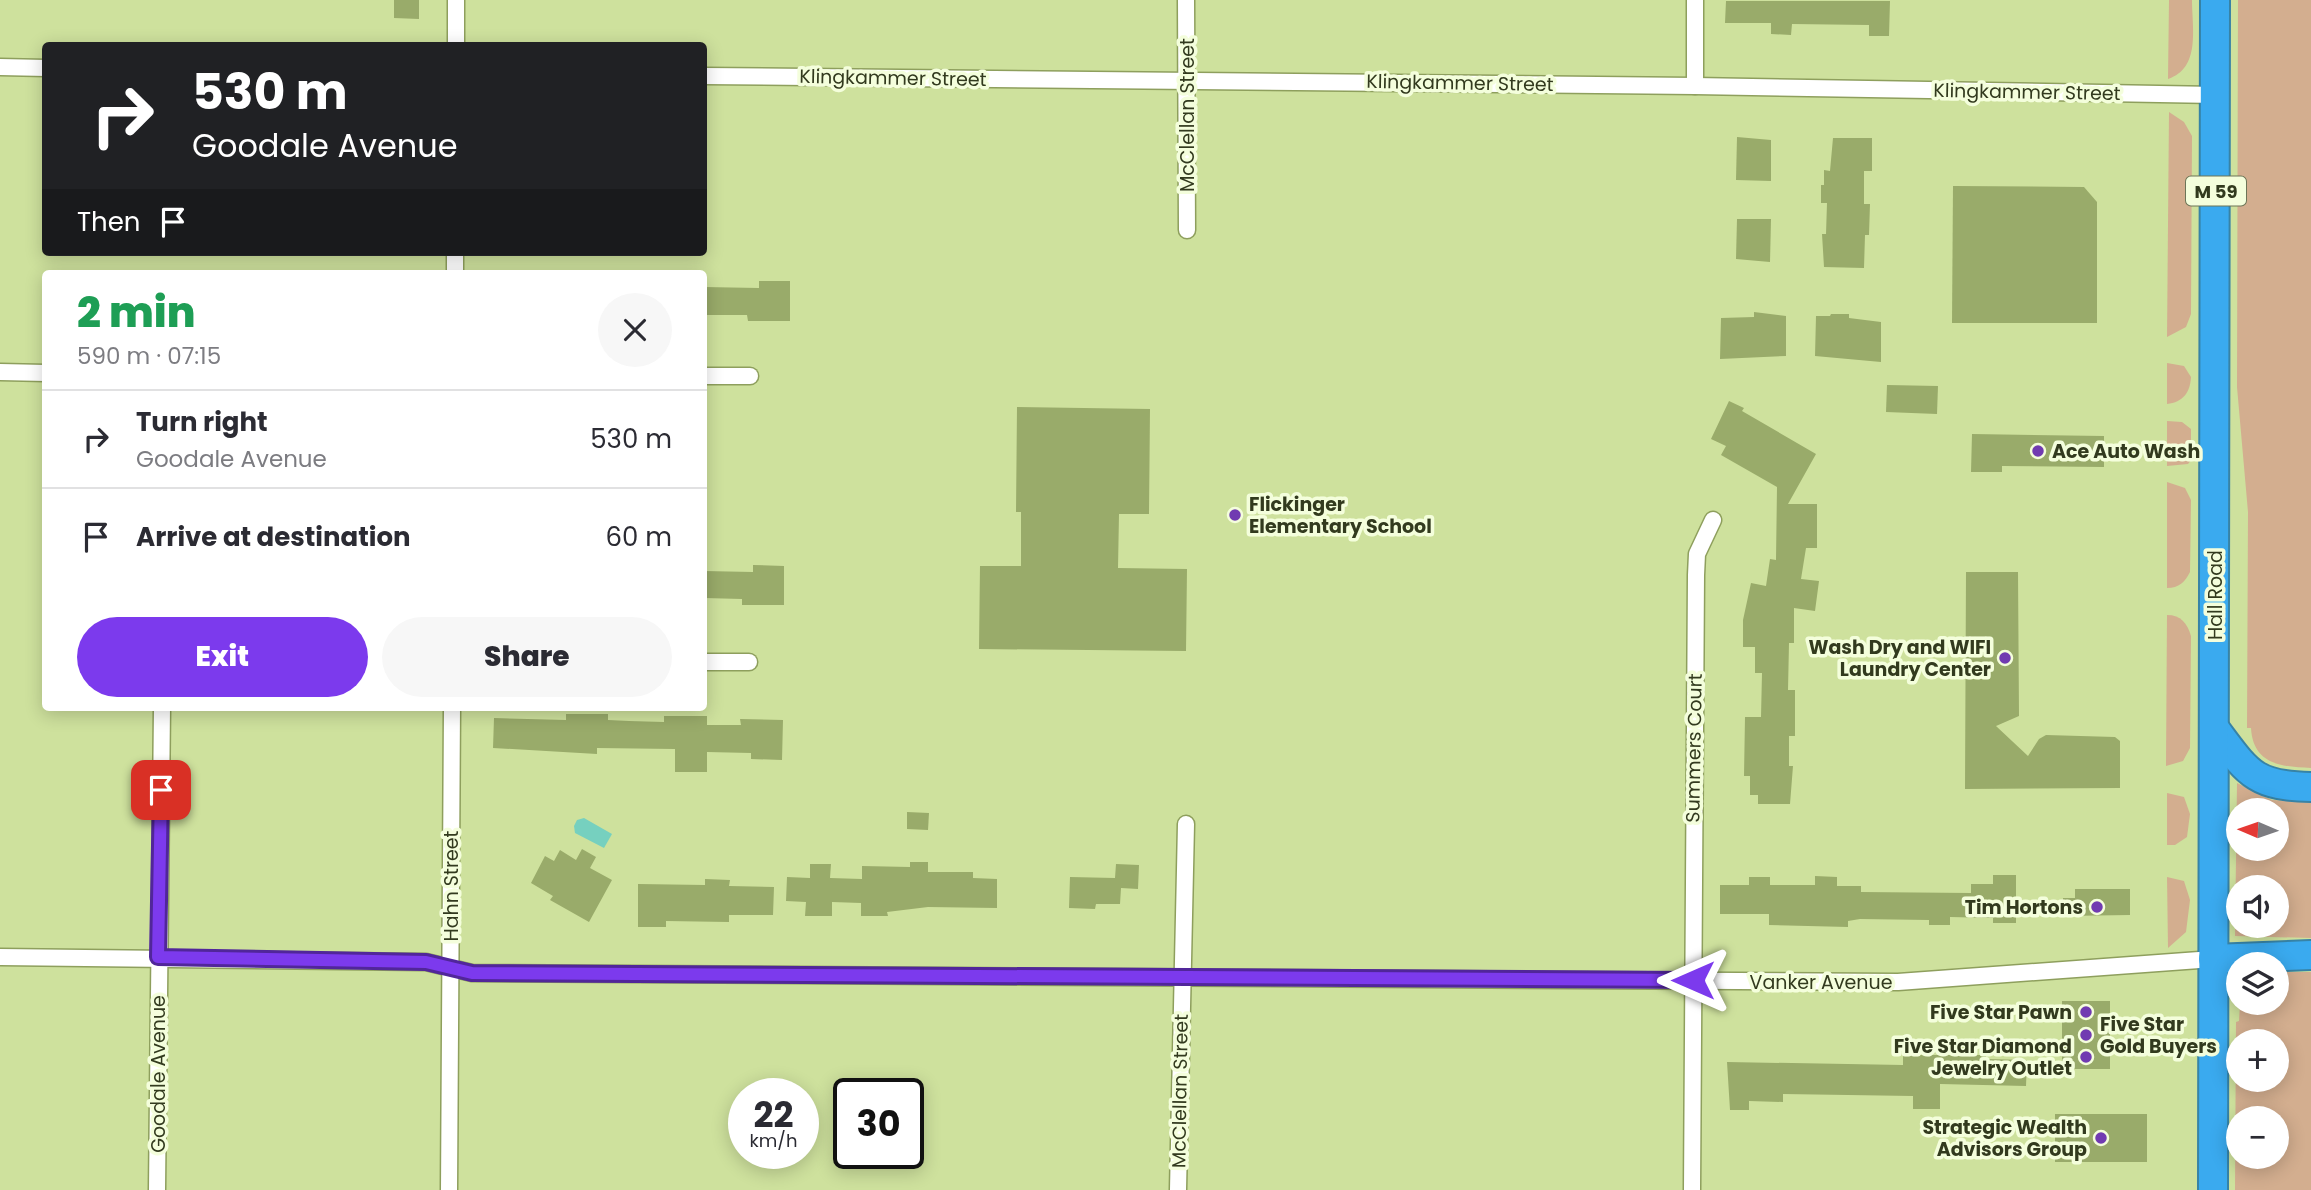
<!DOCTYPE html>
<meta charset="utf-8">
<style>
body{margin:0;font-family:Poppins,sans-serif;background:#f7f7f7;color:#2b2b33;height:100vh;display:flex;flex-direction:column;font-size:26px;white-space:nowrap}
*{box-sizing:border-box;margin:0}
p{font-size:23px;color:#7c7c81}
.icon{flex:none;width:38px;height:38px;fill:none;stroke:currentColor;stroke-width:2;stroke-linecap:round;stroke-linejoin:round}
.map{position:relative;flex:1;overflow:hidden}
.details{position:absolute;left:42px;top:270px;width:665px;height:441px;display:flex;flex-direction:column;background:#fff;border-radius:7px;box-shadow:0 4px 18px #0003}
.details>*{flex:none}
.banner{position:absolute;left:42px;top:42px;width:665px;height:214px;border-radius:7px;box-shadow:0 4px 18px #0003;background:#202124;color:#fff;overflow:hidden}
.needle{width:46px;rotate:272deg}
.buttons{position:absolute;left:2226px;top:798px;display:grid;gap:14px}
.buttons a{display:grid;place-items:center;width:63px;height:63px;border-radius:50%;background:#fff;box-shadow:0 4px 18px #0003;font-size:35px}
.speed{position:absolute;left:728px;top:1078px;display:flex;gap:14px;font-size:35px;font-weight:700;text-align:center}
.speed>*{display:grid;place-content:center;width:91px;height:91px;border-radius:50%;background:#fff;box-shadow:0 4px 18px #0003;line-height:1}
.speed small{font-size:18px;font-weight:400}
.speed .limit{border:4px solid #111;border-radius:10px;background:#fff;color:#111}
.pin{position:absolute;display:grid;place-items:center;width:60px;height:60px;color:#fff;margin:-30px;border-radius:14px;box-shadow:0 4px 10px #0006}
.me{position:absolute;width:77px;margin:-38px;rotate:270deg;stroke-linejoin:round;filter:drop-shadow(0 0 5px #0008)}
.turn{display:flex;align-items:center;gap:24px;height:147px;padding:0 35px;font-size:32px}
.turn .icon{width:91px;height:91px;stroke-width:2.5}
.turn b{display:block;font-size:49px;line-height:60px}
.then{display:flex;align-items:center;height:66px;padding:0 35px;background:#0003;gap:14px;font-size:26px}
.round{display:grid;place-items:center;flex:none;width:74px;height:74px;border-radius:37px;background:#f7f7f7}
.overview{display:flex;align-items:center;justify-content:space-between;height:119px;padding:0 35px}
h1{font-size:42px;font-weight:800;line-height:52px;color:#1e9e55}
.cta{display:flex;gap:14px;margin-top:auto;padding:14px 35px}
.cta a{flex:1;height:80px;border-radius:42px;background:#7c3aed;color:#fff;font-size:28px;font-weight:800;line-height:80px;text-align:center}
.cta a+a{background:#f7f7f7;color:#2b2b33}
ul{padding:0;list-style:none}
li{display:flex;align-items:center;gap:21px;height:98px;padding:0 35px;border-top:2px solid #e1e1e2}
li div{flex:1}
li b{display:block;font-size:26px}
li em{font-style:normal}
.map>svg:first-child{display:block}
.green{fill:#d3ae8f;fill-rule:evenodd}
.water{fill:#76d0bf}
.building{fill:#99ab6a}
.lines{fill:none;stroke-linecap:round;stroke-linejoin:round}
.street-casing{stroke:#8e9f5d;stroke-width:19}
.highway-casing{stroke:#3783a6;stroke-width:32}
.street{stroke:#fff;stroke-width:16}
.highway{stroke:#3aaaef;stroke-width:28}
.route-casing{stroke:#51269a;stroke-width:18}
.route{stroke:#7c3aed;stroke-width:12}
.poi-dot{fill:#713bb1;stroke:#f4fedc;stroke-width:2.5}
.labels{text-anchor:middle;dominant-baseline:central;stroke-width:7;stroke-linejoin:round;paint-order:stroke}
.shield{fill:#f4fedc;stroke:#6c7557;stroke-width:2}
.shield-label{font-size:18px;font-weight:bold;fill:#323a1e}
.street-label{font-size:19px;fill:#323a1e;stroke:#f4fedc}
.poi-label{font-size:19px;font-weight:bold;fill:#323a1e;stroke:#f4fedc;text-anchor:end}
</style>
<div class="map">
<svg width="2311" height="1190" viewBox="0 0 2311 1190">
<rect width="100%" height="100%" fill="#cee19d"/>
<g class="green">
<path d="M2169,0h23c0,28 9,68 -24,79z"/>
<path d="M2238,0h73v768c-30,-1 -58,-4 -60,-40h-4l1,-216 -11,-125z"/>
<polygon points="2169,112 2184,122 2192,136 2191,314 2186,327 2167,337"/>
<path d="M2167,363l17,3 7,11c-1,16 -8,25 -24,27z"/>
<polygon points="2167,421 2182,422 2191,429 2191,460 2188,464 2167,466"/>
<path d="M2167,482l18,6 6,12 -1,72c-5,10 -11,16 -23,16z"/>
<path d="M2167,615c14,0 20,8 24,21l-1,112 -7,13 -17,5z"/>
<path d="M2237,783l35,17 39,2v136l-76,-2zM2277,810v39h-39v-39zM2277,887v39h-39v-39z"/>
<polygon points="2167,793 2184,797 2190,814 2187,837 2175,845 2167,845"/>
<polygon points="2167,877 2184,881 2190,900 2186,932 2168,948"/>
<path d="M2277,972h34v218h-76l1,-168 3,-1 1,-18h37zM2238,1041h39v39h-39zM2277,1118v39h-39v-39z"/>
</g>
<polygon class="water" points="584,818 612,834 604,848 575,833 574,826 577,820"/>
<g class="building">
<polygon points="394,0 419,0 419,19 394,18"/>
<polygon points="1726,1 1890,1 1889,36 1869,36 1869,25 1792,24 1791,35 1771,34 1771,23 1725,23"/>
<polygon points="1737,137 1771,140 1771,181 1736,180"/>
<polygon points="1833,138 1872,138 1872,171 1864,171 1864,204 1870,204 1869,235 1865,235 1864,268 1824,267 1822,234 1826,234 1827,203 1821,203 1821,185 1824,185 1824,170 1830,171"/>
<polygon points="1953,186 2084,187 2097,202 2097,323 1952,323"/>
<polygon points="1737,219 1771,219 1770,262 1736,259"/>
<polygon points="759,281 790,281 790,321 748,321 747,315 704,315 704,287 759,288"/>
<polygon points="1754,312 1786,316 1786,356 1720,359 1721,318 1754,317"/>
<polygon points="1831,314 1849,314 1849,318 1881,322 1881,362 1815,356 1816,316 1830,316"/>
<polygon points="1887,385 1938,386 1937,414 1886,412"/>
<polygon points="1729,401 1744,408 1742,411 1816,454 1788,504 1817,504 1817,548 1806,548 1801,579 1819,581 1815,611 1794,608 1794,643 1789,643 1788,690 1795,690 1795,736 1789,736 1789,766 1793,766 1790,804 1758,804 1758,795 1750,795 1750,776 1744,776 1745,717 1761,717 1762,673 1755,673 1755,647 1743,647 1743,620 1751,583 1766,586 1770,559 1776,560 1777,487 1721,455 1726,446 1711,439"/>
<polygon points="1017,407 1150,409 1149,514 1119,514 1118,568 1187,569 1186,651 979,649 980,566 1021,566 1021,512 1016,512"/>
<polygon points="1972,434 2104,436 2104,467 2002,466 2002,472 1971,472"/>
<polygon points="753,565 784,566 784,605 742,605 742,599 704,598 704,571 753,572"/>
<polygon points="1966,572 2018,572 2019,716 1996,726 2028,756 2039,739 2046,735 2115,737 2120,741 2120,788 1965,789"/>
<polygon points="566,714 608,714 608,720 629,721 664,722 664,716 707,716 707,725 741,725 740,719 783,720 782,760 751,759 751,753 707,752 707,772 675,772 675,749 597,748 597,754 493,748 494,718 566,720"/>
<polygon points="907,812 929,813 928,830 907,829"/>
<polygon points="582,849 596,857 590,868 612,880 589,922 550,900 553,896 531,883 545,856 554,861 560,850 576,860"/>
<polygon points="910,862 928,862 928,872 973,872 973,878 997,879 997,908 928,907 887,912 888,916 861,916 861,903 832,902 832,916 805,916 806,902 786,901 787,877 810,878 810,864 831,864 830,878 862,879 862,866 910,867"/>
<polygon points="1116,864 1139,865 1138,889 1121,888 1120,904 1096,904 1095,909 1069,908 1070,877 1115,878"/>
<polygon points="1993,875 2016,875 2016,923 1993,923 1993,918 1950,917 1950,925 1929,925 1929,920 1860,919 1848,921 1848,927 1769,925 1769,914 1720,914 1720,885 1749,885 1749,877 1770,877 1770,885 1815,885 1815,876 1837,877 1837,886 1861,886 1861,892 1971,893 1971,884 1993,884"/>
<polygon points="705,879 730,880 729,886 774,887 773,915 729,915 729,922 666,921 666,927 638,927 638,884 705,885"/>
<polygon points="2075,889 2130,889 2130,915 2063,916 2063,898 2075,898"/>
<rect x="2062" y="1001" width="48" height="68"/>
<polygon points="1903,1055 1986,1055 1986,1059 2027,1060 2026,1086 1940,1084 1940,1109 1913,1109 1913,1096 1783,1094 1783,1102 1749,1101 1749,1110 1730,1110 1727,1062 1903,1065"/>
<rect x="2055" y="1114" width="92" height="48"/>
</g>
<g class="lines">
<defs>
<g id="street">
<polyline points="1186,0 1187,230"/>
<polyline points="456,46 456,0"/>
<polyline points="0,67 46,68"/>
<polyline points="704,76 1695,86 2216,95"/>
<polyline points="1695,86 1695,0"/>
<polyline points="455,273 455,252"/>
<polyline points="0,372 46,373"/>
<polyline points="704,376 750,376"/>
<polyline points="704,662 749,662"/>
<polyline points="0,957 426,962 472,973 1898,982 2213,959"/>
<polyline points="157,1190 162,707"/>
<polyline points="449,1190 452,707"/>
<polyline points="1178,1190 1186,824"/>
<polyline points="1692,1190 1696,575 1697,554 1713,520"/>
</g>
<g id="highway">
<path d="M2215,729c33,44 39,57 96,58"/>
<polyline points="2213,959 2311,955"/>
<polyline points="2213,1190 2215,0"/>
</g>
</defs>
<use href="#street" class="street-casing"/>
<use href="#highway" class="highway-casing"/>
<use href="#street" class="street"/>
<use href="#highway" class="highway"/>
</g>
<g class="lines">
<defs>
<polyline id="route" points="161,790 158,957 426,962 472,973 1693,980"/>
</defs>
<use href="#route" class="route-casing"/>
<use href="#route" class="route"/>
</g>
<g class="poi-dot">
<circle cx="2038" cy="451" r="7"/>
<circle cx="1235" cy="515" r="7"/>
<circle cx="2005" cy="658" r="7"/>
<circle cx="2097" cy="907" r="7"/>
<circle cx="2086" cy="1012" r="7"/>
<circle cx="2086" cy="1035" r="7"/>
<circle cx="2086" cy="1057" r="7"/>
<circle cx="2101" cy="1138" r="7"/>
</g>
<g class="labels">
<rect class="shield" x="2186" y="176.5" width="60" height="29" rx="5"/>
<g class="shield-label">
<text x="2216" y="191">M 59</text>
</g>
<g class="street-label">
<text transform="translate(893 78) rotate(1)">Klingkammer Street</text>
<text transform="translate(1460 83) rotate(1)">Klingkammer Street</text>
<text transform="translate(2027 92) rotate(1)">Klingkammer Street</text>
<text transform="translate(1187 115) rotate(-90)">McClellan Street</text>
<text transform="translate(2215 595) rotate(-90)">Hall Road</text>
<text transform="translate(1694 748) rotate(-89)">Summers Court</text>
<text transform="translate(451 886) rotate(-90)">Hahn Street</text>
<text x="1821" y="982">Vanker Avenue</text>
<text transform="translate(158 1074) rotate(-90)">Goodale Avenue</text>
<text transform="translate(1180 1091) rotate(-89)">McClellan Street</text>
</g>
<g class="poi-label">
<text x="2052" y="451" text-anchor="start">Ace Auto Wash</text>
<text x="1249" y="504" text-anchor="start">Flickinger<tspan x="1249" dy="22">Elementary School</tspan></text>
<text x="1991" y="647">Wash Dry and WIFI<tspan x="1991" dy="22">Laundry Center</tspan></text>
<text x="2083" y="907">Tim Hortons</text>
<text x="2072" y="1012">Five Star Pawn</text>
<text x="2100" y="1024" text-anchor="start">Five Star<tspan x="2100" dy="22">Gold Buyers</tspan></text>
<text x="2072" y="1046">Five Star Diamond<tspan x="2072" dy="22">Jewelry Outlet</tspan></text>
<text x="2087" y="1127">Strategic Wealth<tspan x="2087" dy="22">Advisors Group</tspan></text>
</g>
</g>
</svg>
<div class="buttons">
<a><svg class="needle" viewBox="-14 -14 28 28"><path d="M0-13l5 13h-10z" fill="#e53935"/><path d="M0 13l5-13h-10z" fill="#7c7c81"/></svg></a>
<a><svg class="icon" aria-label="sound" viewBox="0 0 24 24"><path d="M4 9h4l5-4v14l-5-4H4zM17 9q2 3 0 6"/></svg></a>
<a><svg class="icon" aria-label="layers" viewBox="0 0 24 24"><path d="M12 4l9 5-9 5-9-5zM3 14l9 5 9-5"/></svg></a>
<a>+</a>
<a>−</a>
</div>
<div class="speed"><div>22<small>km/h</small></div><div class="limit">30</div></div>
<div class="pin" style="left:161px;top:790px;background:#d93025"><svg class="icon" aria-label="arrive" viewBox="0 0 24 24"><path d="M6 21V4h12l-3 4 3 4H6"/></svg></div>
<svg class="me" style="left:1693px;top:980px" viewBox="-20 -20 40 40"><path d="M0-17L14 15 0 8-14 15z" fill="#7c3aed" stroke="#fff" stroke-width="4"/></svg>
<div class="banner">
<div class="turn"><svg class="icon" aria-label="right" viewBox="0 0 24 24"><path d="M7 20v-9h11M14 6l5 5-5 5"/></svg><div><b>530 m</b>Goodale Avenue</div></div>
<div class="then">Then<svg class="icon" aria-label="arrive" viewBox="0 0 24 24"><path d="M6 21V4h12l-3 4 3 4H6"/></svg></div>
</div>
<section class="details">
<div class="overview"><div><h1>2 min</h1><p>590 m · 07:15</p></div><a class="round"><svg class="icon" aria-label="close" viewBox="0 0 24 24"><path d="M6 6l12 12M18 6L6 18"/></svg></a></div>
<ul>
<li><svg class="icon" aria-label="right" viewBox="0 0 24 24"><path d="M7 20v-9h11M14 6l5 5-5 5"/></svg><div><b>Turn right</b><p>Goodale Avenue</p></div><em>530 m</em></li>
<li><svg class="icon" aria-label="arrive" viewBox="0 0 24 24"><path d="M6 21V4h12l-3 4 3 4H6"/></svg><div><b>Arrive at destination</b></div><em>60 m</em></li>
</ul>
<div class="cta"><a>Exit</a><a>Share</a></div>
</section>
</div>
